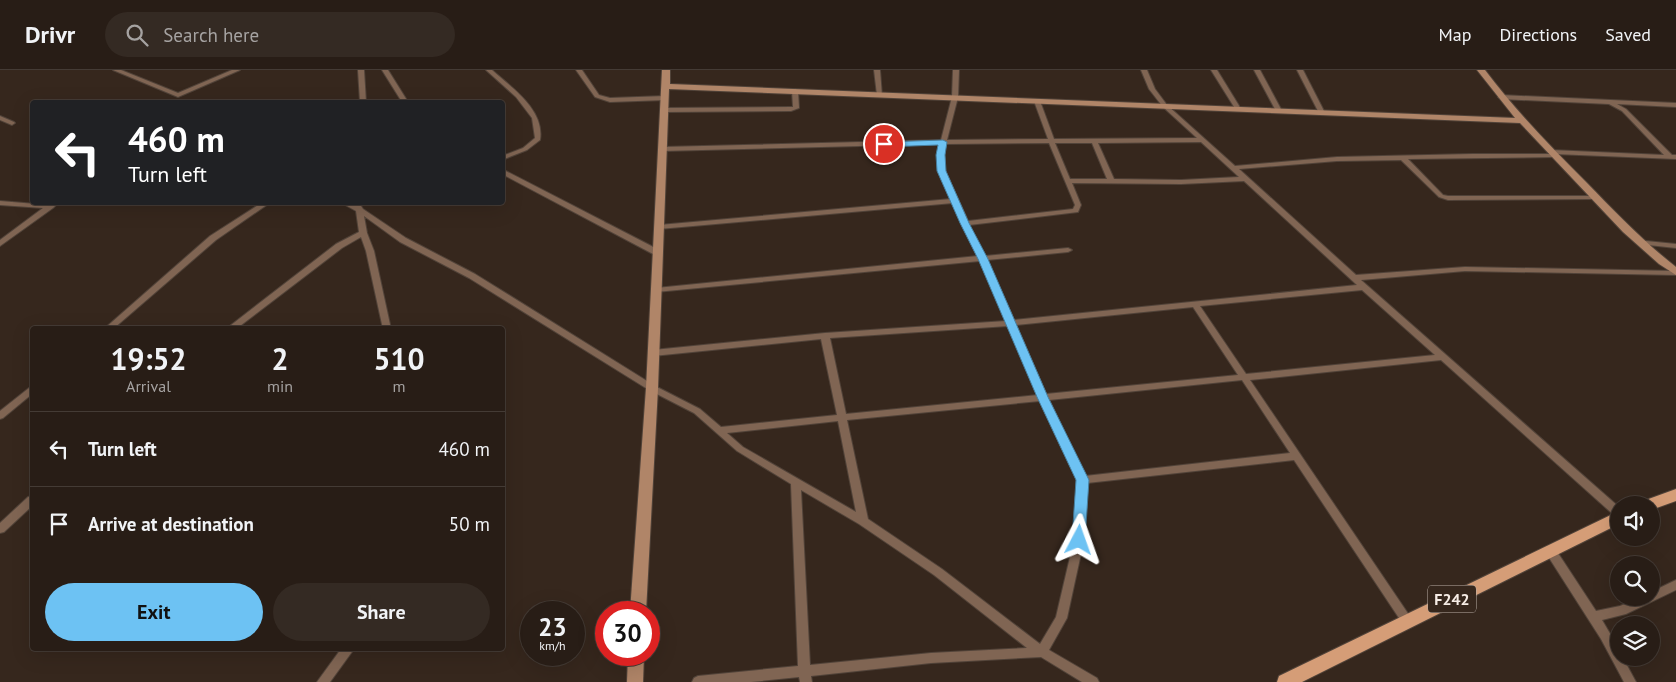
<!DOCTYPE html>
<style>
body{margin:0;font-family:"PT Sans",sans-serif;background:#342a23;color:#f1f3f6;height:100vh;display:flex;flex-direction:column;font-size:19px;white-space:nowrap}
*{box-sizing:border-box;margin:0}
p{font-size:16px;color:#a5a2a1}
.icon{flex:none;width:28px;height:28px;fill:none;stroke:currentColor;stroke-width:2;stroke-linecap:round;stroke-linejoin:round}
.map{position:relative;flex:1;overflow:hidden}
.details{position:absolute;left:30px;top:256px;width:475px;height:325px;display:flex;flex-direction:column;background:#281d16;border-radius:5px;box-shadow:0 5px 20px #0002,0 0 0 1px #443b35}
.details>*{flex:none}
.top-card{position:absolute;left:30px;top:30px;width:475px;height:105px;border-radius:5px;box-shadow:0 5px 20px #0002,0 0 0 1px #443b35;background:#202124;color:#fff;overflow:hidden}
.controls{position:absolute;left:1610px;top:426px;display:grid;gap:10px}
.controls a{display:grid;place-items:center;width:50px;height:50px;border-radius:50%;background:#281d16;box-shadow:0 5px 20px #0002,0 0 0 1px #443b35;font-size:25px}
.speed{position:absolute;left:520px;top:531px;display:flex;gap:10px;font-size:25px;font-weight:700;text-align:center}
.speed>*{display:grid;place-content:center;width:65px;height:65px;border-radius:50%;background:#281d16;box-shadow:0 5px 20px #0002,0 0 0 1px #443b35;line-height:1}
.speed small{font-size:12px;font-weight:400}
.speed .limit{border:8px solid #d22;background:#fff;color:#111}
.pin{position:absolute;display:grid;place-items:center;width:42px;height:42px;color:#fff;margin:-21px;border:2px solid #fff;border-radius:50%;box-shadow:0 1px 5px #0007}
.me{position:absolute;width:55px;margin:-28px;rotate:4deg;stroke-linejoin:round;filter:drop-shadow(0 0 4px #0008)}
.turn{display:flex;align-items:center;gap:18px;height:105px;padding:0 15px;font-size:22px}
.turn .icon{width:65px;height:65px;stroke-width:2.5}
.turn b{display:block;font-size:35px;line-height:42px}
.eta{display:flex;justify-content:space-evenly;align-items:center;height:85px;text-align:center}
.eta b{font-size:30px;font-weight:800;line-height:35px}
.action{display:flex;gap:10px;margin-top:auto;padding:10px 15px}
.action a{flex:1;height:58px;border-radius:30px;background:#6dc2f3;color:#111;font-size:20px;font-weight:800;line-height:58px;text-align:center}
.action a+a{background:#342a23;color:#f1f3f6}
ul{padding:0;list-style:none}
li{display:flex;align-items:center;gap:15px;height:75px;padding:0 15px;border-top:1px solid #443b35}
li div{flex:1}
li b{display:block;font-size:19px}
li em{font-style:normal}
header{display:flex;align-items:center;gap:30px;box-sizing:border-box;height:70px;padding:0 25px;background:#281d16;border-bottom:1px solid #443b35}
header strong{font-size:24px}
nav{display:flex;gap:28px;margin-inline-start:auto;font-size:18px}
.search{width:350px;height:45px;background:#342a23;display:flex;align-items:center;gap:12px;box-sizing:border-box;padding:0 18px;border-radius:28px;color:#a5a2a1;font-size:19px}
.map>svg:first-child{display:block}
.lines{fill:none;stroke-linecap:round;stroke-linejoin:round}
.street-casing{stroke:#514339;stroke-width:2}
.secondary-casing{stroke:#514339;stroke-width:2}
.primary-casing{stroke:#514339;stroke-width:2}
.street{fill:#806553;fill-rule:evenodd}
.secondary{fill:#b08568;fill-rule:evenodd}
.primary{fill:#d59d77;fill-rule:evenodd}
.route{fill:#6dc2f3;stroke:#477e9e}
.labels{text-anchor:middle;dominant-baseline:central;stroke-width:5;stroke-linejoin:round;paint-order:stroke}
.shield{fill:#36271d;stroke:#bcb1a9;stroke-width:1}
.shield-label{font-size:16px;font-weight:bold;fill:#f6ece5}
</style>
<header>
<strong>Drivr</strong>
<div class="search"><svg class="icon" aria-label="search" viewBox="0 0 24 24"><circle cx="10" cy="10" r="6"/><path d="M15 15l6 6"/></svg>Search here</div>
<nav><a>Map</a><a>Directions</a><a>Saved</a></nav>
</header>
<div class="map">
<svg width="1676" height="612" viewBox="0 0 1676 612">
<rect width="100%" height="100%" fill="#36271d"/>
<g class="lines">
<defs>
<g id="street">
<polygon points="113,0 121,0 178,23 232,0 240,0 178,27"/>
<polygon points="358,0 364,0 366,32 360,32"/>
<polygon points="382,0 388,0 408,32 402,32"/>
<path d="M486,0h6c20,18 53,40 48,70l-13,10 -25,10v-4l21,-8 12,-10 -3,-20 -16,-21z"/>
<polygon points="576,0 582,0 599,25 610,28 665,26 668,28 665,30 610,32 595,27"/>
<polygon points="874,0 880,0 882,26 877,25"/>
<path d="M953,0h6l-1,27 -11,43 101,-1 -14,-38 3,-2 3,2 14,38 143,-1 -34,-31 -14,-18 -8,-19h6l8,19 12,16 68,61 102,-9 135,-3h82l-5,-1 -1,-1 3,-2 113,5 -42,-44 -13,-7 -108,-5 -3,-2 3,-2 175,8v4l-59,-3 9,5 46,46h4v4l-121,-5 3,2 -1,1 -149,2 35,36 5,1h148l1,1 -3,2 -146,1 -9,-3 -38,-37 -64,1 -98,8 117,106 109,-8 211,4v4l-211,-4 -104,9 258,227v10l-4,-1 -174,-156 -191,20 161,238 2,3 -2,3 -4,2 -4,-2 -109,-164 -207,23 -3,57 -9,41 -8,37 -18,32 48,28 2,4h-17l-41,-25 -110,6 -120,13 1,6h-12l-1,-5 -48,5h-59l2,-4 4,-2 100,-10 -7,-182 -54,-33 -43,-38 -45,-23 -180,-112 -69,-36 -36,-26 3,17 7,18 17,78h-8l-17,-78 -5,-14 -19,11 -106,81h-10l110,-85 23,-12 -3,-21 -16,-9c8,0 14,2 21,4l2,3 43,29 69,36 180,112 45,23 21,18 116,-12 -16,-76 -168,17 -4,-3 4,-3 172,-17 181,-12 -26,-60 -324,31 -4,-2 4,-2 322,-32 -25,-53 -294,26 -4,-2 4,-2 292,-26c-9,-19 -17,-33 -11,-55l-278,7 -3,-2 3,-2 279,-7 11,-43zM1201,72l38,35 -58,3 -67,-1 -16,-36zM1049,73l26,62 -2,4 -105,12 -23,-50 -2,-16 3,-11zM1055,73h37l15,36h-37zM1244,111l113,104 -343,35 -27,-60 81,-8 4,-2 -4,-2 -83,8 -16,-31 109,-13 3,-7 -9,-22 109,1zM1362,220l73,65 -189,19 -46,-68zM1193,237l45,68 -192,19 -30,-69zM1008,256l30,69 -192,19 -16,-76zM1242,310l48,73 -205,23 -36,-76zM1040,331l37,79 -3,60 -18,77 -16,27 -98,-75 -74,-50 -21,-99zM838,351l18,91 -113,-65 -16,-14zM801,420l58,34 75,51 93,73 -96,5 -121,12z"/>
<polygon points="1211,0 1217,0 1241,39 1240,40 1236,40"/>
<polygon points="1254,0 1260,0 1282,41 1281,42 1276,41"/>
<polygon points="1297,0 1303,0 1325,43 1324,44 1319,43"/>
<polygon points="795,19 798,21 799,38 791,41 664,42 661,40 664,38 791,37 793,37 792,21"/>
<polygon points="0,46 14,52 15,53 12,55 0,50"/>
<polygon points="502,99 661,181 662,183 661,185 655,185 502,104"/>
<polygon points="0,131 48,135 51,132 59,132 53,138 0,176 0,170 43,138 0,135"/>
<polygon points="263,132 271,132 216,170 113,259 104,259 210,166"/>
<polygon points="1636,170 1676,174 1676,178 1639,174 1635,172"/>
<polygon points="32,317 32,324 3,348 0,349 0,341 29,318"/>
<polygon points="32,426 32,436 4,462 0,463 0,453 28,427"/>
<polygon points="1550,476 1554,477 1596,541 1620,536 1640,528 1651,528 1651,522 1676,510 1676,520 1626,544 1602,550 1619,579 1619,588 1623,588 1636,612 1624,612 1601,569 1546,483 1545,480 1546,477"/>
<polygon points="341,579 354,579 330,612 317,612"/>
</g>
<g id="secondary">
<path d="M662,0h8v14l845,34 -38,-48h8c31,41 66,77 102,113 28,29 57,59 89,84v8l-17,-11 -36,-32 -103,-109 -851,-34 -11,299 -12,224h-16l16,-224z"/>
<polygon points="628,585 644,585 643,612 627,612"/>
</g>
<g id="primary">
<polygon points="1676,419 1676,431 1651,440 1651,435 1641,435 1643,431"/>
<polygon points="1619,441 1619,454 1302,612 1277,612 1279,606"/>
</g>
</defs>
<use href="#street" class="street-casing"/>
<use href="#secondary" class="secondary-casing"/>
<use href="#primary" class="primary-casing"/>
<use href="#street" class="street"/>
<use href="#secondary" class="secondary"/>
<use href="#primary" class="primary"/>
</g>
<polygon class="route" points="943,70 947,72 945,85 946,101 969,153 988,189 1048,327 1089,410 1085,470 1083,474 1079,475 1074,474 1072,470 1076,410 1037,327 978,189 960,153 937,101 936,85 938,75 884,77 880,74 884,72"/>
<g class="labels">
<rect class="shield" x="1428" y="515.5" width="48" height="27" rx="4"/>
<g class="shield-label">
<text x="1452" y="529">F242</text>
</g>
</g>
</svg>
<div class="controls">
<a><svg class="icon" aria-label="sound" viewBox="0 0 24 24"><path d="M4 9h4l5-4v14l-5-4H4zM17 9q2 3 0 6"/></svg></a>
<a><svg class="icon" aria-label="search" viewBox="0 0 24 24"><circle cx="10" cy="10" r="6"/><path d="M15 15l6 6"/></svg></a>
<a><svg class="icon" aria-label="layers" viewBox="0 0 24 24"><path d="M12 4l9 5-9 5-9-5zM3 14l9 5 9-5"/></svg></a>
</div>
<div class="speed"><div>23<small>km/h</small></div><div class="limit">30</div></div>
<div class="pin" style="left:884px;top:74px;background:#d93025"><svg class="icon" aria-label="arrive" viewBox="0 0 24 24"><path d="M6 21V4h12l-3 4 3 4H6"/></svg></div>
<svg class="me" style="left:1079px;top:470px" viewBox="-20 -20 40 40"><path d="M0-17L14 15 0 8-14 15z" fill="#6dc2f3" stroke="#fff" stroke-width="4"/></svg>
<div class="top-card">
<div class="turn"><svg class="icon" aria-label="left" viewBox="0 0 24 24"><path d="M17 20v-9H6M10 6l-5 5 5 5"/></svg><div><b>460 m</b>Turn left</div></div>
</div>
<section class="details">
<div class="eta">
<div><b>19:52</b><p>Arrival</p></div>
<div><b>2</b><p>min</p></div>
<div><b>510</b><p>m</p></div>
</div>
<ul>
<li><svg class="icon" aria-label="left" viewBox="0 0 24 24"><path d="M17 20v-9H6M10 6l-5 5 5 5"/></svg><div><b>Turn left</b></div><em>460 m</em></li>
<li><svg class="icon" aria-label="arrive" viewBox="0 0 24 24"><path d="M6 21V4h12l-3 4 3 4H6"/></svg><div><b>Arrive at destination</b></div><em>50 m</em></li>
</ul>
<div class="action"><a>Exit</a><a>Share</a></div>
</section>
</div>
